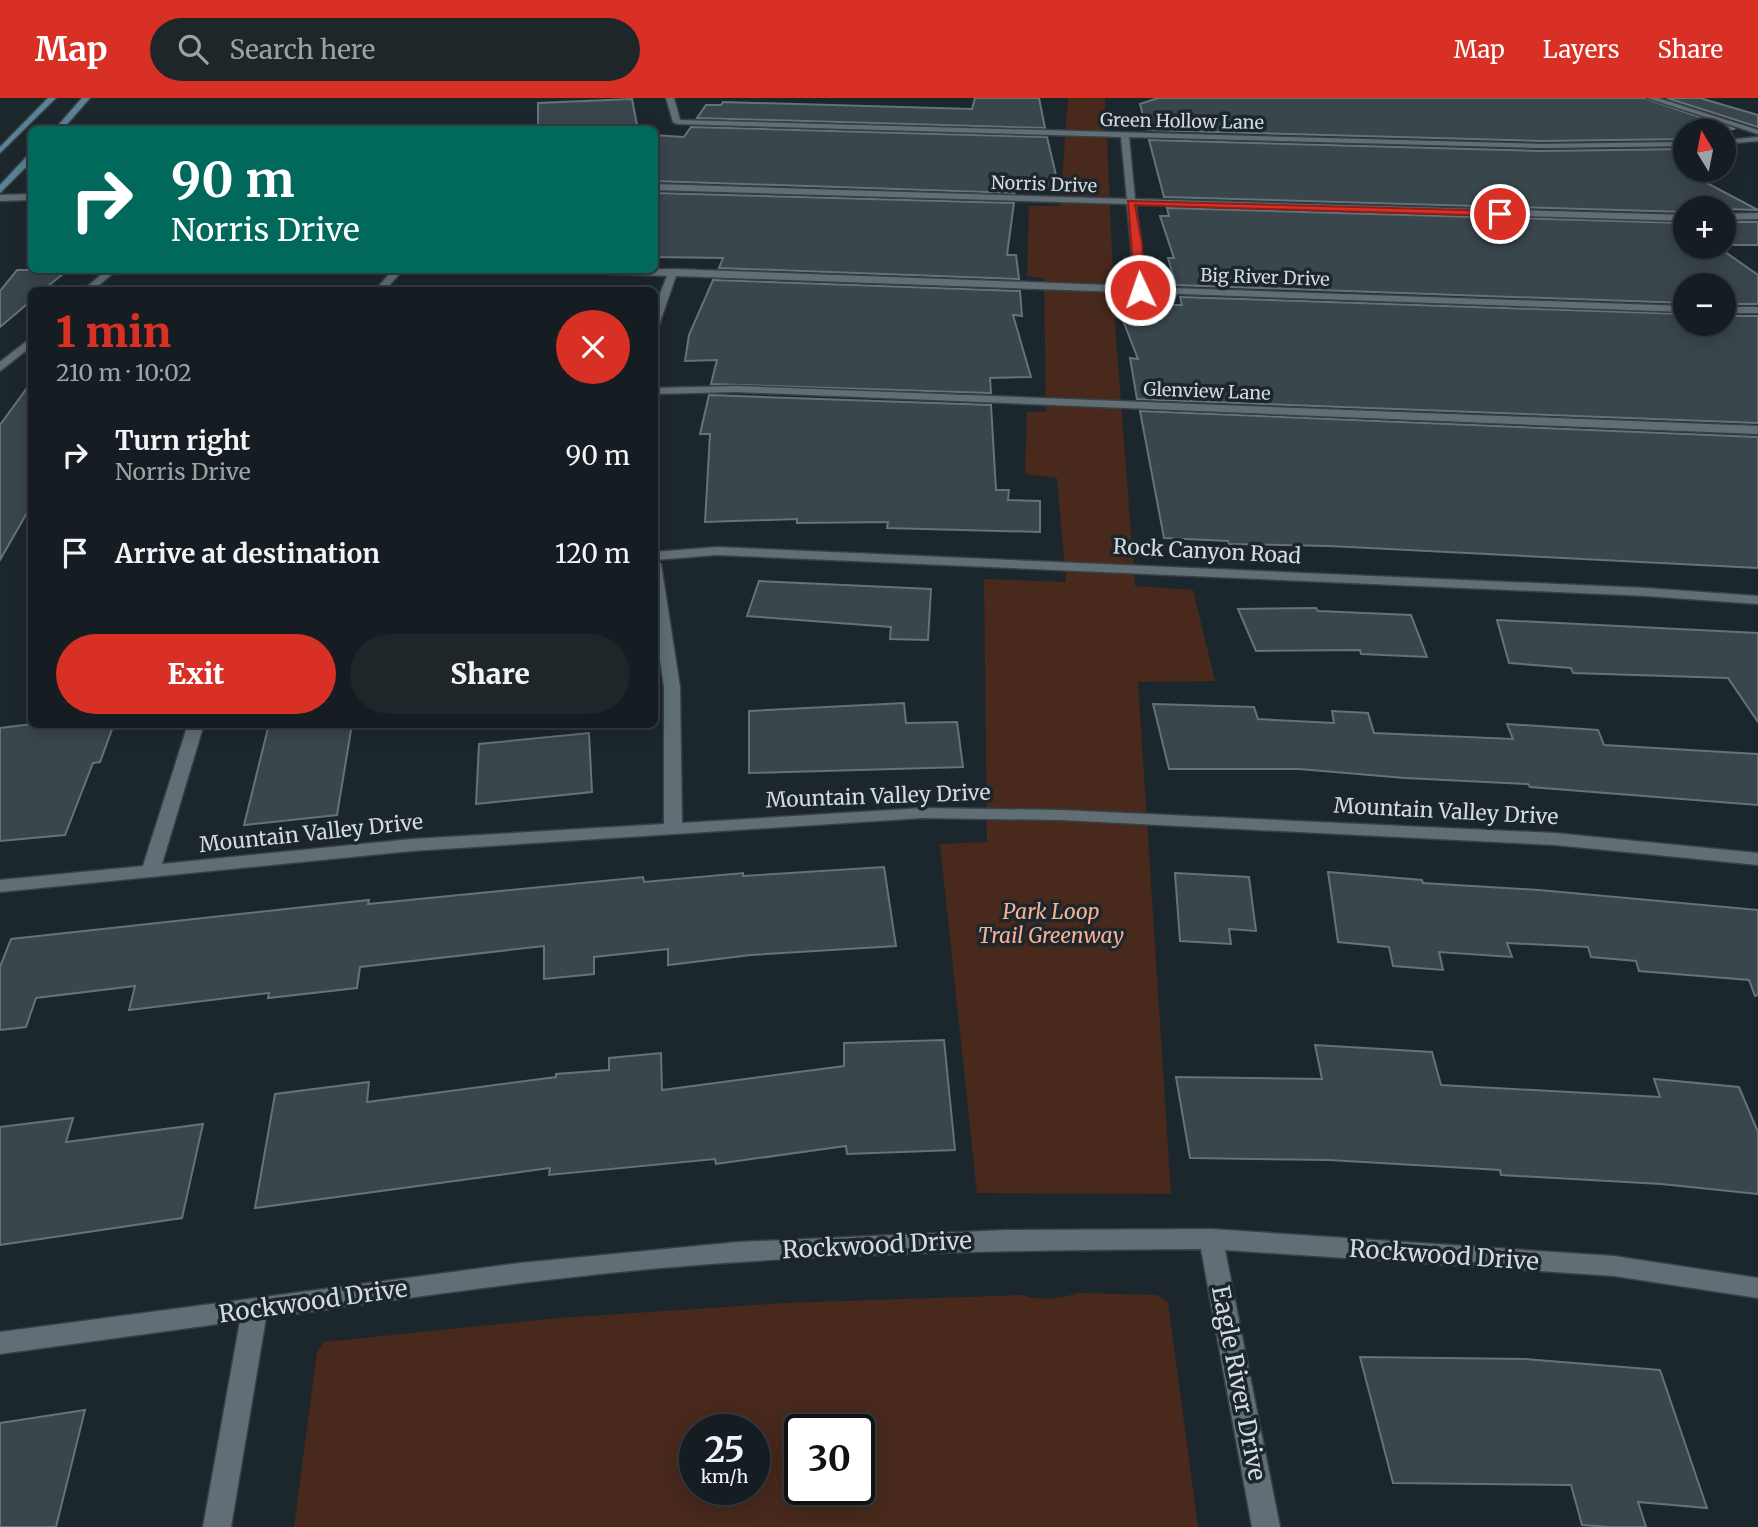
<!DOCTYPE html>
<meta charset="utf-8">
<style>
body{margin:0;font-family:Merriweather,serif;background:#1e262a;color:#f1f3f6;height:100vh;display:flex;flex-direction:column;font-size:26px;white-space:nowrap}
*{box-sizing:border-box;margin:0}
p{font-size:23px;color:#9da2a5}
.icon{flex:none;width:38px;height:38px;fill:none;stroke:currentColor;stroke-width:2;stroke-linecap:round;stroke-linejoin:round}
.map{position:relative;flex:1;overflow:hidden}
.panel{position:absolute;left:28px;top:189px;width:630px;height:441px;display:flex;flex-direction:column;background:#151d22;border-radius:10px;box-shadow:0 4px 18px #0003,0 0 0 2px #343b40}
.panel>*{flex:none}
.guide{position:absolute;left:28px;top:28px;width:630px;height:147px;border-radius:10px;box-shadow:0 4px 18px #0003,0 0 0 2px #343b40;background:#00695c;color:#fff;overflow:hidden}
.needle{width:46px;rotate:350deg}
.tools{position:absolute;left:1673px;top:21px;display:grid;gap:14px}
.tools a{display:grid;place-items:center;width:63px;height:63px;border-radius:50%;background:#151d22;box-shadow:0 4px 18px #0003,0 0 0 2px #343b40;font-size:35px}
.speed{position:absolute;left:679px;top:1316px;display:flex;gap:14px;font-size:35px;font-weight:700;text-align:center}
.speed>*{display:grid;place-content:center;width:91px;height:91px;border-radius:50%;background:#151d22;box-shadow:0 4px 18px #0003,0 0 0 2px #343b40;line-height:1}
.speed small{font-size:18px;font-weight:400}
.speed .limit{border:4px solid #111;border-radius:10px;background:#fff;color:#111}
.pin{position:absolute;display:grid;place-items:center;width:60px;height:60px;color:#fff;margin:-30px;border:4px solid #fff;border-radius:50%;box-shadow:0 2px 7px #0007}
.me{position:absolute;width:77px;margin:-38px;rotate:357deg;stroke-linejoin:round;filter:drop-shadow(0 0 5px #0008)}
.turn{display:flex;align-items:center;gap:24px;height:147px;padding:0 28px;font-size:32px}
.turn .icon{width:91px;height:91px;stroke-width:2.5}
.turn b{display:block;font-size:49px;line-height:60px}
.round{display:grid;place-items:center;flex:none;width:74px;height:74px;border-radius:37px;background:#1e262a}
.head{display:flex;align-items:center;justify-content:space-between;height:119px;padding:0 28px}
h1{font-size:42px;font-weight:800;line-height:52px;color:#d93025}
.cta{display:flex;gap:14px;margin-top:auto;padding:14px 28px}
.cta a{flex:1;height:80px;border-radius:42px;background:#d93025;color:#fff;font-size:28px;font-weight:800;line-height:80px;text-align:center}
.cta a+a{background:#1e262a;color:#f1f3f6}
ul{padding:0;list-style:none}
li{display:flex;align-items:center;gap:21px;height:98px;padding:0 28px}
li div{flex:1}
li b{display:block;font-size:26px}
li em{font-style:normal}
header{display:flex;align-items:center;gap:42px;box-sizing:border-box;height:98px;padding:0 35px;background:#d93025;color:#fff}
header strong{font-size:33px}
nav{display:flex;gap:38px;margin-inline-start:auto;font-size:24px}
.search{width:490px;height:63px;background:#1e262a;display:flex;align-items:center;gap:18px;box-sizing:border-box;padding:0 24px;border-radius:38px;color:#9da2a5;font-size:26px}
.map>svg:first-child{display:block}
.green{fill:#48291c;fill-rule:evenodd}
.building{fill:#39464c;stroke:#657279;stroke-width:2}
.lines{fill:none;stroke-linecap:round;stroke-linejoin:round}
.street-casing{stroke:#374145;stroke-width:3}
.secondary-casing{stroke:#374145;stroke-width:3}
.street{fill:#616e75;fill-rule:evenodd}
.secondary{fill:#5a8395;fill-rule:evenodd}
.route{fill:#d93025;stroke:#8d1f18;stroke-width:2}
.labels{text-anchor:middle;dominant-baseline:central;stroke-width:7;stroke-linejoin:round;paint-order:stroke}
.far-street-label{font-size:18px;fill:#d4dbdf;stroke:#1c272d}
.street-label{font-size:21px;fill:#d4dbdf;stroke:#1c272d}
.park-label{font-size:21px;font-style:italic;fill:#fbb091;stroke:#1c272d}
.near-street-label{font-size:24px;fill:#d4dbdf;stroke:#1c272d}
</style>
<header>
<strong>Map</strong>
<div class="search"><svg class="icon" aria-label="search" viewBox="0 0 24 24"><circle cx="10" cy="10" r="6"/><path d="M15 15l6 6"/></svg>Search here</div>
<nav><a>Map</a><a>Layers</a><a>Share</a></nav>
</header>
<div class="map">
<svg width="1758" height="1429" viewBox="0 0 1758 1429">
<rect width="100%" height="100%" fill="#1c272d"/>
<g class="green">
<polygon points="1068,0 1105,0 1116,240 1135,488 1193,492 1215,583 1138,584 1171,1096 977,1095 940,746 987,744 984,481 1066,484 1057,380 1025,376 1027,314 1046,314 1044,180 1027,178 1029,108 1060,108"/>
<path d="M1079,1195l78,2 11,7 30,225h-904l23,-175 7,-10 234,-24 227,-15 237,-8c20,6 36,4 57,-2zM695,1332h59v59h-59zM800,1332h59v59h-59z"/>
</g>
<g class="building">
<polygon points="975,0 1039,0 1045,30 697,20 706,7 721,7 723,4 972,11"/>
<polygon points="1158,0 1644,0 1735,31 1685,33 1678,36 1685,41 1541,43 1147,32 1140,6"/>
<polygon points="1667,0 1700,0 1758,17 1758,29"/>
<polygon points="632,1 638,32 538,32 538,5"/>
<polygon points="691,29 1047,39 1059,90 1016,89 1015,95 654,83 654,37 684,39"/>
<polygon points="1149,42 1541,53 1685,51 1685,72 1724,73 1686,74 1758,112 1685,110 1685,114 1164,99"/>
<polygon points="654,95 1014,105 1007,157 1016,157 1019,181 719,170 723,160 654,159"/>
<polygon points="1167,110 1685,125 1685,149 1718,149 1758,177 1758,206 1724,206 1724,187 1685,187 1685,205 1176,187 1168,160 1174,160 1160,118 1169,118"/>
<rect x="1724" y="124" width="34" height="23"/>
<polygon points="17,172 68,172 43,192 32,192 32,202 0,229 0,193"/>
<polygon points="713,182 1020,193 1022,218 1013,217 1031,279 990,280 991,295 711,286 717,262 685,263 689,237"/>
<polygon points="1180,199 1685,216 1685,226 1724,226 1724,218 1758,218 1758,325 1137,301 1130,260 1138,261 1117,207 1182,207"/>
<polygon points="32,283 32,406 0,462 0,327"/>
<polygon points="709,297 991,307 996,392 1009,392 1008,402 1040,403 1040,434 887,430 888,424 797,425 797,421 705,424 710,336 700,336"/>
<polygon points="1140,313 1758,339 1758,470 1329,448 1229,446 1228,443 1164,440"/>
<polygon points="759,483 931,491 928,542 890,541 891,529 747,518"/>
<polygon points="1316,510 1318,513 1411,517 1427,559 1361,556 1360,552 1256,553 1238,511"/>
<polygon points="1497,522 1758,535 1758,624 1728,580 1573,575 1571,570 1509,565"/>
<polygon points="904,605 906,625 957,624 963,669 749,675 749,613"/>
<polygon points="1153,606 1254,609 1258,621 1334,625 1332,613 1368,615 1374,635 1513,641 1507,626 1598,632 1604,647 1758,656 1758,707 1530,689 1528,686 1405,680 1299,671 1169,671"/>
<polygon points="32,626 114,626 100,664 93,665 65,737 0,743 0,630"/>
<polygon points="269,626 352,626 337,717 244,727"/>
<polygon points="589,635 592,694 476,706 479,646"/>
<polygon points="884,769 896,848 751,857 668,867 668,851 594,859 594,876 544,881 544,848 360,869 357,890 268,900 269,895 129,912 135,888 36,900 26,929 0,932 0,869 11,841 369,802 368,806 643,779 644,784 743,775 743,778"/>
<polygon points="1328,774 1422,782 1423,785 1539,792 1758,812 1758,897 1755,898 1749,882 1639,873 1636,863 1591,859 1588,849 1507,845 1512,859 1439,854 1443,872 1393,868 1389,849 1338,844"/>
<polygon points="1175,775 1249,779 1256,833 1229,831 1231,846 1180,843"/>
<polygon points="944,942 955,1052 847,1056 846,1048 716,1066 715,1061 549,1077 550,1070 255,1110 275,996 369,984 367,1004 556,979 556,976 609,972 609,960 661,955 662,992 844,968 844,945"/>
<polygon points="1315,947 1432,954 1441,987 1660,999 1654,981 1739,989 1758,1034 1758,1096 1661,1086 1501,1077 1500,1072 1329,1062 1190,1060 1176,979 1322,981"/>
<polygon points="73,1020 66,1044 203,1026 182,1120 0,1147 0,1029"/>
<polygon points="1360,1259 1525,1261 1660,1272 1707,1410 1638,1404 1646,1429 1610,1429 1582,1427 1571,1387 1393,1385"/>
<polygon points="85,1312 56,1429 0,1429 0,1325"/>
</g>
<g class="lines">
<defs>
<g id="street">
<polygon points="666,0 674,0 680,22 1541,46 1685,44 1685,48 1541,50 1129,39 1135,101 1685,117 1685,123 1136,106 1145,189 1685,208 1685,214 676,178 659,227 654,230 654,211 667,178 593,175 589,172 673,171 1135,188 1127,106 654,92 654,86 1127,101 1121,39 677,26 673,24"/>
<polygon points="1647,0 1658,0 1758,32 1758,36"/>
<polygon points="1758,39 1758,43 1724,46 1724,42"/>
<polygon points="32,96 32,102 0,103 0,97"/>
<polygon points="1758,115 1758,121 1724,122 1724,116"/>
<polygon points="107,172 117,172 93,192 83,192"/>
<polygon points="393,172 403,172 385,192 375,192"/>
<rect x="1724" y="209" width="34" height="6"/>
<polygon points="32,239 32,248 0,273 0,264"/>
<polygon points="736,288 1758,328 1758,336 736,294 654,296 654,290"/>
<polygon points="717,449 1646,490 1758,498 1758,506 1646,498 717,457 655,462 661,466 680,589 682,725 923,710 1061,712 1555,735 1758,755 1758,767 1555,747 1061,722 923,720 412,753 0,794 0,782 143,768 188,626 204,626 162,766 412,741 664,726 664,589 654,520 654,454"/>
<path d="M1211,1131l403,27 144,22v20l-144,-22 -389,-26 55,277h-28l-51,-278c-154,1 -308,3 -461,13 -159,10 -317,34 -474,56l-35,209h-28l37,-206 -240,33v-22l520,-69 218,-21 268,-12z"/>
</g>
<g id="secondary">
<polygon points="48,0 56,0 0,55 0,49"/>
<polygon points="82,0 90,0 62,32 54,32"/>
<polygon points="29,56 32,56 32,63 0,95 0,87"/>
</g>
</defs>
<use href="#street" class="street-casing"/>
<use href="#secondary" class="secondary-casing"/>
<use href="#street" class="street"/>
<use href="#secondary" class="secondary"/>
</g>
<polygon class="route" points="1128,103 1500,113 1504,116 1500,118 1135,107 1142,146 1144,192 1140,194 1135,192"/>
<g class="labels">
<g class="far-street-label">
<text transform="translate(1182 23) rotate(1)">Green Hollow Lane</text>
<text transform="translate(1044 86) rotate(2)">Norris Drive</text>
<text transform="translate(1265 179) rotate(2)">Big River Drive</text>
<text transform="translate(1207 293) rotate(2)">Glenview Lane</text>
</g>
<g class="street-label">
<text transform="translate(1207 453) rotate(3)">Rock Canyon Road</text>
<text transform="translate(878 698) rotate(-2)">Mountain Valley Drive</text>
<text transform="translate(1446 713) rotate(3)">Mountain Valley Drive</text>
<text transform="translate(311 735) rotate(-6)">Mountain Valley Drive</text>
</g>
<g class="park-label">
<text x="1051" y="813">Park Loop<tspan x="1051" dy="24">Trail Greenway</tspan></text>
</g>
<g class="near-street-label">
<text transform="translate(877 1147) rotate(-3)">Rockwood Drive</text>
<text transform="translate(1444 1157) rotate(4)">Rockwood Drive</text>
<text transform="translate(313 1203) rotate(-8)">Rockwood Drive</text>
<text transform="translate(1239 1285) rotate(79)">Eagle River Drive</text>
</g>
</g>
</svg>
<div class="tools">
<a><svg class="needle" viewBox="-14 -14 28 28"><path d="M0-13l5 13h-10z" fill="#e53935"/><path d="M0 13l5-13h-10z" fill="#9da2a5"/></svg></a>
<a>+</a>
<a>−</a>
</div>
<div class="speed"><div>25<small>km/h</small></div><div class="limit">30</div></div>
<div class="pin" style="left:1500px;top:116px;background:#d93025"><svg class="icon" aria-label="arrive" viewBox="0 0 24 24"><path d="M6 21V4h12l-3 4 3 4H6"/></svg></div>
<svg class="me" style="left:1140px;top:192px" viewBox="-20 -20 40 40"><circle r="17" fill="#d93025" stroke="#fff" stroke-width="3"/><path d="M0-11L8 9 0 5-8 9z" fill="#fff"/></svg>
<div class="guide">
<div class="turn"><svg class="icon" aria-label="right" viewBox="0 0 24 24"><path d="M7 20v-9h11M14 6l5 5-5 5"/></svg><div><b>90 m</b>Norris Drive</div></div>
</div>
<section class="panel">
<div class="head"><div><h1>1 min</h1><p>210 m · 10:02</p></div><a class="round" style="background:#d93025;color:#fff"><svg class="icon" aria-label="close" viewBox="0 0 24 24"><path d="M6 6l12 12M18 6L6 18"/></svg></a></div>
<ul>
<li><svg class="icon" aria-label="right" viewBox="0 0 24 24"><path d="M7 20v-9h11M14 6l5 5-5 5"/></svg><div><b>Turn right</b><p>Norris Drive</p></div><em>90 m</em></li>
<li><svg class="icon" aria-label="arrive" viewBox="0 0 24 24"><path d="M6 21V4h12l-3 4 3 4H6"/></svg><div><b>Arrive at destination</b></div><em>120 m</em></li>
</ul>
<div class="cta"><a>Exit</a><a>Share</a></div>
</section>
</div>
